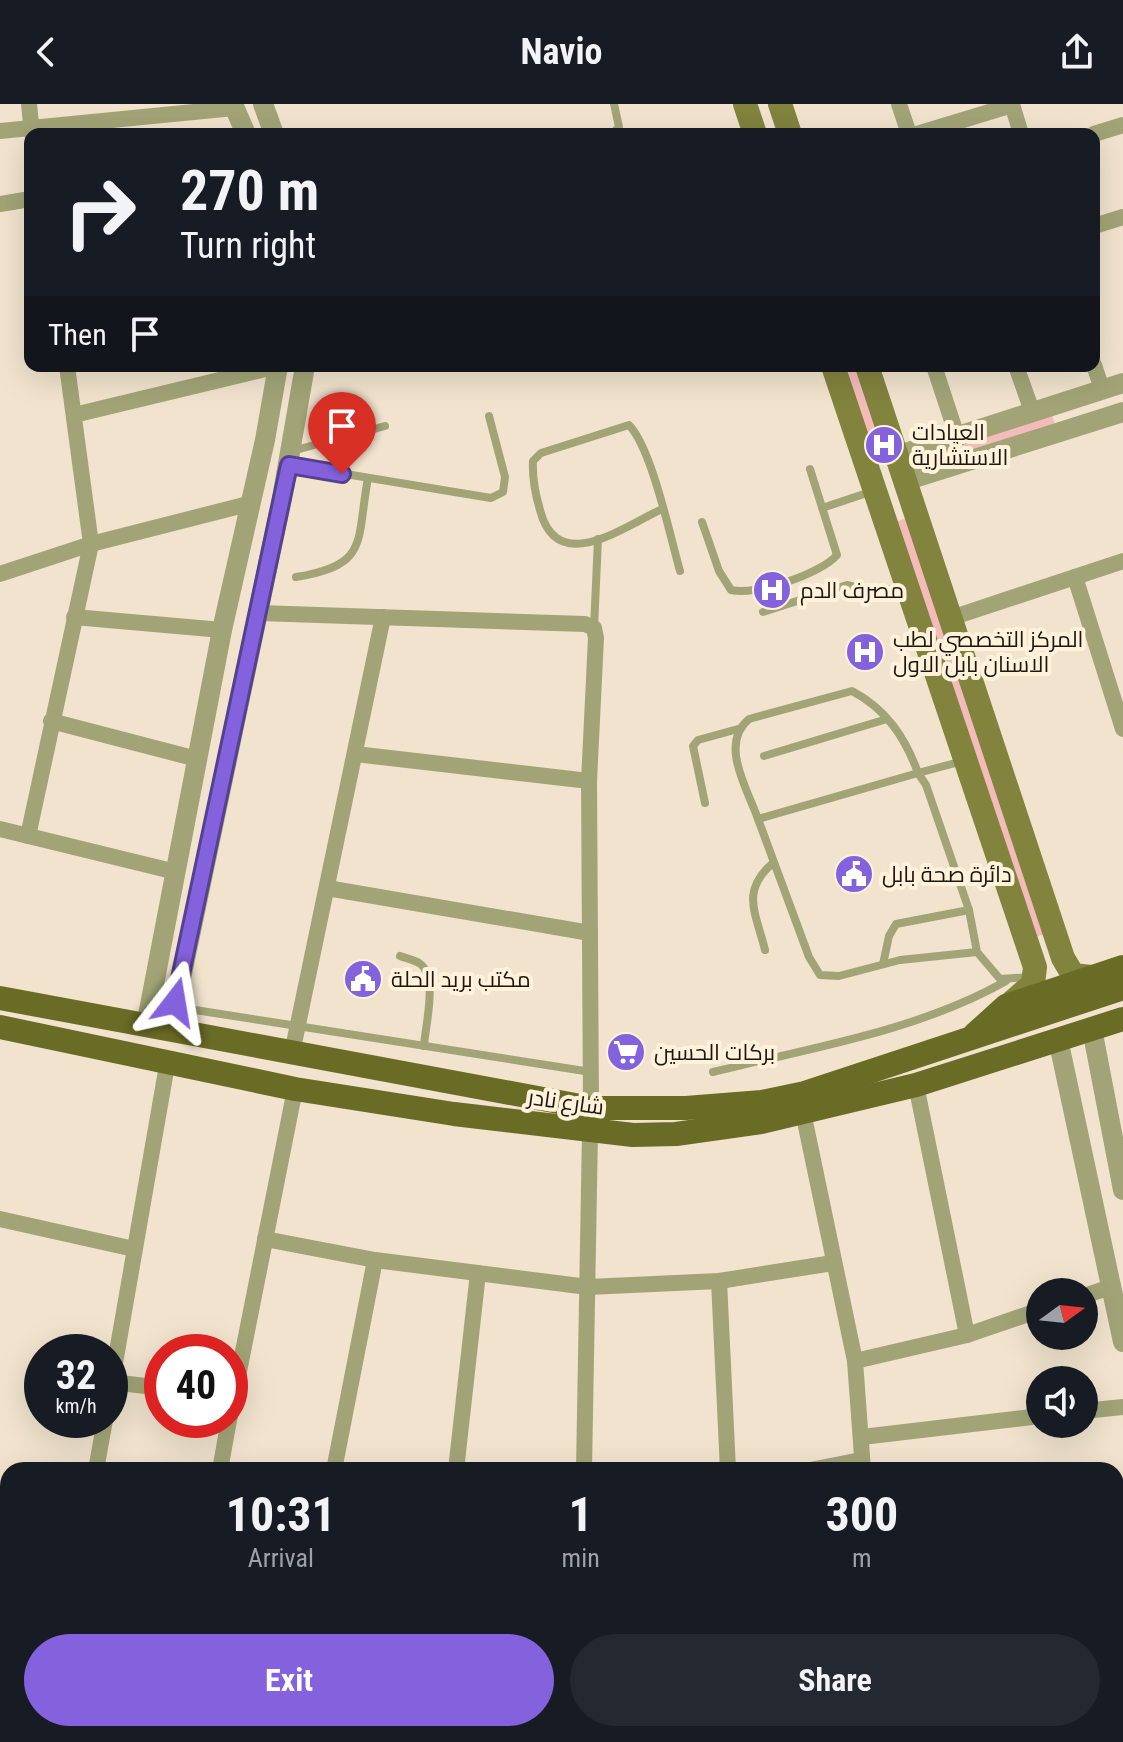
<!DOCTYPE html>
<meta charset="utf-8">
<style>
body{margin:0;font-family:"Roboto Condensed",Cairo,sans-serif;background:#242831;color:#f1f3f6;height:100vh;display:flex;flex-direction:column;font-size:30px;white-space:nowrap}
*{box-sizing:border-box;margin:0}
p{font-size:26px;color:#9ea1a6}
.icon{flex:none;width:44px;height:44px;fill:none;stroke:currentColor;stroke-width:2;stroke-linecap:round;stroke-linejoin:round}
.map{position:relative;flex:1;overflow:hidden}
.side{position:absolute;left:0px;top:1358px;width:1124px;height:280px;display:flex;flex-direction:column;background:#171b24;border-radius:24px 24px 0 0;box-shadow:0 8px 32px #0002}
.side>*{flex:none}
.top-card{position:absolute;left:24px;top:24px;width:1076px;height:244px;border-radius:16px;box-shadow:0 8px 32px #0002;background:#171b24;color:#f1f3f6;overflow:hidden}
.needle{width:52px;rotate:75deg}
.fabs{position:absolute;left:1026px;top:1174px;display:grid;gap:16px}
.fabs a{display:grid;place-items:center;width:72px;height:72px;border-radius:50%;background:#171b24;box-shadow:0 8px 32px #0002;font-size:40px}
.speed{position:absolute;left:24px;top:1230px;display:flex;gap:16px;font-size:40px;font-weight:700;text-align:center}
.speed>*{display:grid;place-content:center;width:104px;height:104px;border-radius:50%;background:#171b24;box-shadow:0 8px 32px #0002;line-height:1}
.speed small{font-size:20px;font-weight:400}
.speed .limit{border:12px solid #d22;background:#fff;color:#111}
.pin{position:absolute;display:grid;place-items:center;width:68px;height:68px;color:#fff;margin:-82px -34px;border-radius:50% 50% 50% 0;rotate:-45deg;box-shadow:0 0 8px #0007}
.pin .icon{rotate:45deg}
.me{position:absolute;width:88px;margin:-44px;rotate:14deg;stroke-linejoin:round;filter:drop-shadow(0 0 6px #0008)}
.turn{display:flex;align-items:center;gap:28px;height:168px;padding:0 24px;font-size:36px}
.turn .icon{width:104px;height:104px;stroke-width:2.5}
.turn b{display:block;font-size:56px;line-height:68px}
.then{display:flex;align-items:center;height:76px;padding:0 24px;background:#0003;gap:16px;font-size:30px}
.eta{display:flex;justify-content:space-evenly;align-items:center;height:136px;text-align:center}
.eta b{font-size:48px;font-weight:700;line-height:56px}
.action{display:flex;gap:16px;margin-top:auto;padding:16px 24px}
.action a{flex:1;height:92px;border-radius:48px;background:#8462dd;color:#fff;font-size:32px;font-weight:700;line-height:92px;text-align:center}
.action a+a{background:#242831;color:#f1f3f6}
header{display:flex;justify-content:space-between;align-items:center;height:104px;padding:0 24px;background:#171b24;font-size:36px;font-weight:700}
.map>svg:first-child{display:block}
.green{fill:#f3bcba}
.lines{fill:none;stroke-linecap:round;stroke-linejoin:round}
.service{stroke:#a2a477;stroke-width:8}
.minor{stroke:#a2a477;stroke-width:16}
.tertiary{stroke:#a2a477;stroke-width:20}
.secondary{stroke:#82833d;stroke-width:24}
.primary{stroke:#6a6b24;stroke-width:24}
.route-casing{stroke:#564090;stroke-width:20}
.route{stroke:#8462dd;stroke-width:14}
.labels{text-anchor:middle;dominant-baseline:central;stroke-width:8;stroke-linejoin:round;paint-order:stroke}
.poi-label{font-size:22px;fill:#1b170f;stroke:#fff1da;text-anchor:start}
.street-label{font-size:22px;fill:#1b170f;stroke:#fff1da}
</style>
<header><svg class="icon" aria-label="back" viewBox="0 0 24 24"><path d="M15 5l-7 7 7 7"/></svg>Navio<svg class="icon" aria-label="share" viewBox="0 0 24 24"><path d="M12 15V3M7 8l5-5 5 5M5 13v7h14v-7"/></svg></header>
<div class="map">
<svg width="1123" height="1638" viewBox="0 0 1123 1638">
<rect width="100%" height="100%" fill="#f1e3cd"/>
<g class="green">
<polygon points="843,262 858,262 886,348 873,353"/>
<polygon points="1051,309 1056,323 914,368 910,355"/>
<polygon points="908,413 1044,830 1030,835 894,419"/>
</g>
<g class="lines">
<g class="service">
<polyline points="612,30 619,23 614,0"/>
<polyline points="292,347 385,322"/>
<polyline points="291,361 491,394 503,388 505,373 489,312"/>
<polyline points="822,404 870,388"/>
<path d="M662,405c-40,19 -105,67 -122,1 -5,-17 -8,-31 -7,-49l8,-8 88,-28c23,24 41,111 51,146"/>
<path d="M702,418l17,49 12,19c24,6 90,-16 106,-35l-27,-86"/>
<path d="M296,473c74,-12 60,-35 72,-99"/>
<polyline points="763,508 847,481 876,488 905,482"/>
<polyline points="594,524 598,435"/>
<polyline points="764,652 887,615"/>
<polyline points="705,699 693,642 698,636 738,625"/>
<path d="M758,715c-11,-31 -39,-75 -9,-100l103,-28c34,18 53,46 66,82l45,-12"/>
<path d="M765,846c-9,-37 -25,-59 8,-87"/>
<polyline points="977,848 900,856 839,872 820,871 809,853 758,715 918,669 926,681 969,806 977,848 1000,875 1031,873"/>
<path d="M400,852c5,2 14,4 19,7 20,13 6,63 5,83"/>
<polyline points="883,860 889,832 896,820 969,806"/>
<polyline points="176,903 591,968"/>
<path d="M713,968c97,-24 205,-41 293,-91"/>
</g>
<g class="minor">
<polyline points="29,0 32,30"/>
<polyline points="899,0 909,30"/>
<polyline points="1012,0 1021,30"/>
<polyline points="0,27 234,4"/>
<polyline points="917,30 1012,1"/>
<polyline points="1094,30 1123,21"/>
<polyline points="0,100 30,95"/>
<polyline points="1094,122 1123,113"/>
<polyline points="1094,261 1102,285"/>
<polyline points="934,262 957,332"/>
<polyline points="1016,262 1032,307"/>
<polyline points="74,311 278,262"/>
<polyline points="0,470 91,440 248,400"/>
<polyline points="1075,473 1123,625"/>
<polyline points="259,509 585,520 594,524 596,534 589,677 591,1004"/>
<polyline points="74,513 222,526"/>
<polyline points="951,514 1123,457"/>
<polyline points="51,617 197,655"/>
<polyline points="355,650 589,677"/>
<polyline points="0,725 176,768"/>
<polyline points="28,732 91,440 67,262"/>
<polyline points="327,784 590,829"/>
<polyline points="292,949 383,513"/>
<polyline points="916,981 967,1231"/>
<polyline points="803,1008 855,1257 863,1366"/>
<polyline points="0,1115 134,1145"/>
<polyline points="265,1135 375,1156 588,1183 719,1177 833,1159"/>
<polyline points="719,1177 728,1366"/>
<polyline points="1084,1192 1113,1182"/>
<polyline points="855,1257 967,1231 1040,1206"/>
<polyline points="112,1278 162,1284"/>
<polyline points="110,1288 167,961"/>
<polyline points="1084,1307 1123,1303"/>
<polyline points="230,1313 295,985"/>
<polyline points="862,1333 1040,1312"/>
<polyline points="96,1366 105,1316"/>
<polyline points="220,1366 229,1316"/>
<polyline points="334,1366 375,1156"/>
<polyline points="456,1366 478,1169"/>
<polyline points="584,1366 590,1028"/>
<polyline points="810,1366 861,1356"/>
<polyline points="0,1471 8,1473"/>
<polyline points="1116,1588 1123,1590"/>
<polyline points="312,1630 314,1638"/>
<polyline points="345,1630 347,1638"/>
<polyline points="458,1630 460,1638"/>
<polyline points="587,1630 589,1638"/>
<polyline points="719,1630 722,1638"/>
<polyline points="1045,1630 1050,1638"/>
<polyline points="44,1638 45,1630"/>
<polyline points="937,1638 957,1630"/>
</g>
<g class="tertiary">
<polyline points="233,0 246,30"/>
<polyline points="263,0 274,30"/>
<polyline points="896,352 1123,279"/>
<polyline points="905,377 1123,308"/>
<polyline points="146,922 222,526 265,336 278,262"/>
<polyline points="1092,925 1123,1086"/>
<polyline points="170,927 282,394 305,262"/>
<polyline points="1058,935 1123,1238"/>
<polyline points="1116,1451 1123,1450"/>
<polyline points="174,1638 211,1630"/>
</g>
<g class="secondary">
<polyline points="745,0 755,30"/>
<polyline points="780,0 790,30"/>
<polyline points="833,262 1035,863 1033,880 1011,899"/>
<polyline points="867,262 1063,854 1073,871 1091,873"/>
</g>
<g class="primary">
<polyline points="0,894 591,1004 686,1004 762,998 805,989 1123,884"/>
<polyline points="0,923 295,985 454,1010 633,1031 676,1030 761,1018 916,981 1123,915"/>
<polyline points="975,930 1006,902 1123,863"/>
</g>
</g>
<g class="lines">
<defs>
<polyline id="route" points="175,898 289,361 342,370"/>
</defs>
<use href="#route" class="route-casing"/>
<use href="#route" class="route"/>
</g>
<defs>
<symbol id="hospital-disc" viewBox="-11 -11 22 22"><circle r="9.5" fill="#8462dd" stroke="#fff1da"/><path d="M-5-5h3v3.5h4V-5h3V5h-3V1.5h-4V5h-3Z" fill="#fff"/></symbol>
<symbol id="civic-disc" viewBox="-11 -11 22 22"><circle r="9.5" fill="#8462dd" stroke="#fff1da"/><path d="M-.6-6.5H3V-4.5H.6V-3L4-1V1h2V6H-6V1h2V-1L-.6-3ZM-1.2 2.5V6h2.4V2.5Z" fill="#fff"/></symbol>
<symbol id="supermarket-disc" viewBox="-11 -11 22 22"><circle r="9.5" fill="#8462dd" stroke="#fff1da"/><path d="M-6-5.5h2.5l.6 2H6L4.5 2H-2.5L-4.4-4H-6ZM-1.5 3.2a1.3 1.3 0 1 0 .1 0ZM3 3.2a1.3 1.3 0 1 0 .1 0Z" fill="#fff"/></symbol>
</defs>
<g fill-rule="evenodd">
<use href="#hospital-disc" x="862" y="319" width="44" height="44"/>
<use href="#hospital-disc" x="750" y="464" width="44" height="44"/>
<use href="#hospital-disc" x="843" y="526" width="44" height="44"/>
<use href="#civic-disc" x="832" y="748" width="44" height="44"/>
<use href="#civic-disc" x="341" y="853" width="44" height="44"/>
<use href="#supermarket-disc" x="604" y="926" width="44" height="44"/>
</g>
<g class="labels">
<g class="poi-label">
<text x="912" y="328">العيادات<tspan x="912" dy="25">الاستشارية</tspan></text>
<text x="800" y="486">مصرف الدم</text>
<text x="893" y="535">المركز التخصصي لطب<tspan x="893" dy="25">الاسنان بابل الاول</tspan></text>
<text x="882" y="770">دائرة صحة بابل</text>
<text x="391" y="875">مكتب بريد الحلة</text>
<text x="654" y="948">بركات الحسين</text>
</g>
<g class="street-label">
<text transform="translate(566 998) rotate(8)">شارع نادر</text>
</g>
</g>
</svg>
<div class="fabs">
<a><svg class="needle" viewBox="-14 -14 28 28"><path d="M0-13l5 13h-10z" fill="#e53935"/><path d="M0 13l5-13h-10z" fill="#9ea1a6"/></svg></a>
<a><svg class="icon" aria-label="sound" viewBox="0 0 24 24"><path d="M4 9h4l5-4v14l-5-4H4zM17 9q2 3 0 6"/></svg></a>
</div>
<div class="speed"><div>32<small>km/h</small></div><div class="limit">40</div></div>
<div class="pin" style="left:342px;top:370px;background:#d93025"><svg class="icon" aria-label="arrive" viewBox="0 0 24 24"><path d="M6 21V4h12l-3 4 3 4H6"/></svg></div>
<svg class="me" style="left:175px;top:898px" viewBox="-20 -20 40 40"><path d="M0-17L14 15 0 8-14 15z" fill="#8462dd" stroke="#fff" stroke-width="4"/></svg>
<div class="top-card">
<div class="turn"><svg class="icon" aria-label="right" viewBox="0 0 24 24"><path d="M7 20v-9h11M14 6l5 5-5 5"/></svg><div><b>270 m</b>Turn right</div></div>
<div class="then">Then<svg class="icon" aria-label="arrive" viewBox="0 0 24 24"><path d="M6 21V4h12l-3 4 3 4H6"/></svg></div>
</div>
<section class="side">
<div class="eta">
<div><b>10:31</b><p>Arrival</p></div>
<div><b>1</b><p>min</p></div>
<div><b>300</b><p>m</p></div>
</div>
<div class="action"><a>Exit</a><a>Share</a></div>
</section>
</div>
